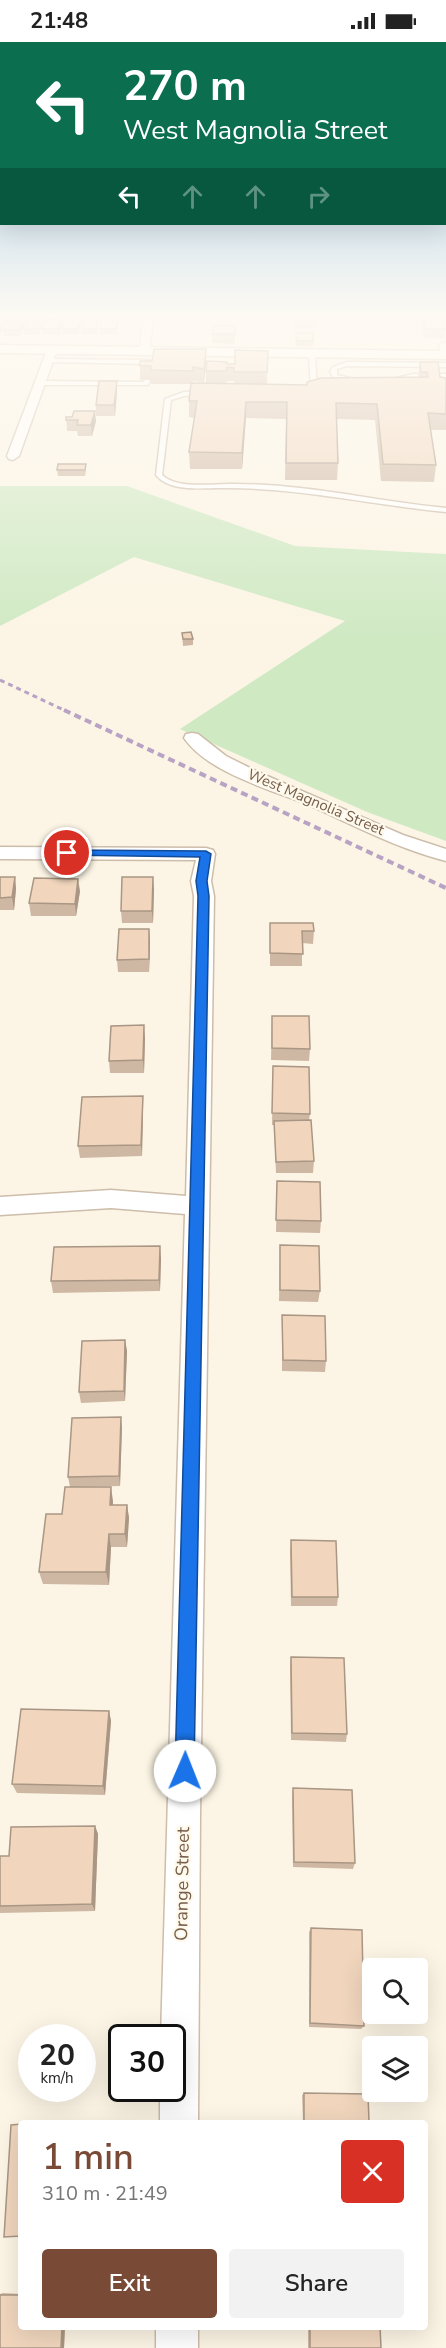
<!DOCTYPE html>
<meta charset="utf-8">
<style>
body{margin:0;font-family:"Nunito Sans",sans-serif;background:#f2f2f2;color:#222;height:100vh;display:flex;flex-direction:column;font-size:22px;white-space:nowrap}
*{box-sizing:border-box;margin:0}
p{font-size:20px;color:#767676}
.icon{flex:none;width:33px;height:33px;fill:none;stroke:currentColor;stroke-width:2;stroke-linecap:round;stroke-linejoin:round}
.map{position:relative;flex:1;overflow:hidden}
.details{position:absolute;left:18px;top:2078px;width:410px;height:210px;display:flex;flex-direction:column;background:#fff;border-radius:6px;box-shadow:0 6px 24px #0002}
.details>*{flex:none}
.banner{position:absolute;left:0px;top:0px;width:447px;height:183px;box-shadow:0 6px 24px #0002;background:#0b6e4f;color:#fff;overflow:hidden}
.controls{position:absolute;left:362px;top:1916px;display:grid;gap:12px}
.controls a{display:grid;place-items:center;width:66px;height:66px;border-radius:6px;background:#fff;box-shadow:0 6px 24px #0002;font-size:30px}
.speed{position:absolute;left:18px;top:1982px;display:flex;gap:12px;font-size:30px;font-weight:700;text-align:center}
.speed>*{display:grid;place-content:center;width:78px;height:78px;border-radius:50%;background:#fff;box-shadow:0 6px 24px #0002;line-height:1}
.speed small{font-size:15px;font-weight:400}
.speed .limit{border:3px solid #111;border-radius:9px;background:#fff;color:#111}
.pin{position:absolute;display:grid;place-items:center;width:51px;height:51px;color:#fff;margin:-26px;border:3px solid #fff;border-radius:50%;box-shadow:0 2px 6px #0007}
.me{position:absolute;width:66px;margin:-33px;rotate:1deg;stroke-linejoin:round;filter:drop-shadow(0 0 4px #0008)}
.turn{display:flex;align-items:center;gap:21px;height:126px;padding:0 24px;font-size:27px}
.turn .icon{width:78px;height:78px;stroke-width:2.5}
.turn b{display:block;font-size:42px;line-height:51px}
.lanes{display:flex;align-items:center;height:57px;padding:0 24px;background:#0003;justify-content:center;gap:30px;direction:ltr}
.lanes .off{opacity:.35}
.round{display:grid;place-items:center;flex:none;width:63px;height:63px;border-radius:6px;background:#f2f2f2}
.head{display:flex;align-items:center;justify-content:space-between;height:102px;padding:0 24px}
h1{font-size:36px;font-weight:600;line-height:45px;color:#794a35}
.action{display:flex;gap:12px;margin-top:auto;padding:12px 24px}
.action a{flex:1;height:69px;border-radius:6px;background:#794a35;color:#fff;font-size:24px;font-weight:600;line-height:69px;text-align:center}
.action a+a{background:#f2f2f2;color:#222}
.status{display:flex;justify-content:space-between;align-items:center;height:42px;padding:0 30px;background:#fff;direction:ltr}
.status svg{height:16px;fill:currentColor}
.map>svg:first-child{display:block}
.green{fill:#cfe9c3}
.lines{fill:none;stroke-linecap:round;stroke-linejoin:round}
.lane-casing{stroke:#cdbdab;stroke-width:3}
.street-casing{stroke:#cdbdab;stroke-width:3}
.secondary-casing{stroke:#d0bea8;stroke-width:3}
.lane{fill:#fff;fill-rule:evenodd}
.street{fill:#fff;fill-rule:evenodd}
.secondary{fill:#fff;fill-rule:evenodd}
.rail-far1{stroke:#b8a3c5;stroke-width:3;stroke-dasharray:5 4;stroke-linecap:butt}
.rail{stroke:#b8a3c5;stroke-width:4;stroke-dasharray:7 4.5;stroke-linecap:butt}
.wall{fill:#cfb8a3;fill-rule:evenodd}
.shaded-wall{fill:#a99684}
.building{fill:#f1d6bd;stroke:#a99684;stroke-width:1.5}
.route{fill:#1a73e8;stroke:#114b97;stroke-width:1.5}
.labels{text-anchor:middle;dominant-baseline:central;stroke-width:4.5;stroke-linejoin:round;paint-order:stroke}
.far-street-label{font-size:15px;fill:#745d4a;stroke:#fff9eb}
.street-label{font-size:18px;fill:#745d4a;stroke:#fff9eb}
</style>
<div class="status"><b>21:48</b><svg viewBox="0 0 49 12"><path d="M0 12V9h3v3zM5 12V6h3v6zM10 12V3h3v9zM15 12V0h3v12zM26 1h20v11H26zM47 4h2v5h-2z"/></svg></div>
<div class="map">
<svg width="446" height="2306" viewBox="0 0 446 2306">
<rect width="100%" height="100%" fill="#fcf5e5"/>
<polygon class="green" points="0,444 127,444 295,504 446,512 446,799 367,770 180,687 345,579 134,515 0,584"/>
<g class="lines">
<defs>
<g id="lane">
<polygon points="442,301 446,301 446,314 442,313 439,303"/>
<polygon points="312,310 315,312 317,348 309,352 306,350 311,347 309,312"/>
<polygon points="49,317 150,318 153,320 152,325 149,327 146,325 147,322 47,320"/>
<polygon points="347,320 446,321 446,325 347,324 337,327 337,333 359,338 359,340 333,335 330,329 333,325"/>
<polygon points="413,332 446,332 446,336 413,336 392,340 389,338"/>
<polygon points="145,337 150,338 148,343 40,343 37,341 40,339 144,340"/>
<path d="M205,349l2,3 -23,2 -13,4 -9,75c15,14 48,9 67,9 73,-1 145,17 217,24v4c-75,-7 -149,-25 -225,-24 -21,0 -51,4 -65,-13l9,-76 19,-7z"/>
</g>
<g id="street">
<polygon points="0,274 31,274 26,277 0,279"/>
<polygon points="144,274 154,274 149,309 144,312 139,309"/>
<polygon points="52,305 57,308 19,414 13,418 9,417 7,414 47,308"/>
<path d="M192,691l6,1 28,22 32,16 145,63 43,14v12c-47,-12 -89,-34 -133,-54 -39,-17 -104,-33 -129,-69l2,-4z"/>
<polygon points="0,805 206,806 213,808 215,812 211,839 214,854 200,1774 198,2080 160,2080 160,2046 172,2046 172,1995 161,1995 185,1172 111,1166 0,1173 0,1155 111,1148 186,1154 194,854 191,839 196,818 0,817"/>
<rect x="156" y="2284" width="42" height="22"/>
</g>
<polygon id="secondary" points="0,303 446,309 446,317 0,311"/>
</defs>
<use href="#lane" class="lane-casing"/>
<use href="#street" class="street-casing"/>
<use href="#secondary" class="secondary-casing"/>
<use href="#lane" class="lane"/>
<use href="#street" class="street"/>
<use href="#secondary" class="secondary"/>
<polyline class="rail-far1" points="0,638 68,670"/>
<polyline class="rail" points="64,668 446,846"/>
</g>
<g class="wall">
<polygon points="294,274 317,278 316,287 294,287"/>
<polygon points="419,274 441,274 445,287 444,296 424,296"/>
<polygon points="80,277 81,282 78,292 62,292 62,287"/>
<polygon points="98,277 97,292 82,292 82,287"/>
<polygon points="118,277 118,282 116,292 100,292 100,287"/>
<polygon points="41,278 42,283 40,292 24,293 23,287"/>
<polygon points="22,279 23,284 19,294 4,294 3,288"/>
<polygon points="62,282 59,293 43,292 42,287"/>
<polygon points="213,284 235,284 235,302 212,301"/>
<polygon points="296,291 313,299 313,304 296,304"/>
<path d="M206,307l-2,34 -11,-2v2h13v-12l21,-7h8l33,-13 -1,33 40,1 111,-8 2,-15 20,15 6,1v52h-16l6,35 -2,17 -53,-1 -6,-61 -39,-1 2,44 -1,17h-52l1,-61 -40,-1 -4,51h-52l-1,-17 6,-34 -6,-1v-16l2,-17h-40v-4h-11v-14l12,-5zM227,339h7v3h-8z"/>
<polygon points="117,339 117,350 115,374 96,374 96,363"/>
<polygon points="66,375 96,379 92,394 78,394 77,389 67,389"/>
<polygon points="57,428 86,428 85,434 58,434"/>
<polygon points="182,591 193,597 193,603 183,604"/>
<polygon points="0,835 15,835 16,847 14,868 0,868"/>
<polygon points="154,847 153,881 122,881 121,869"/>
<polygon points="80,849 76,874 31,874 29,861"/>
<polygon points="270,881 314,889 313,902 302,901 302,924 270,924"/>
<polygon points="150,899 149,930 118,930 117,918"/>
<polygon points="272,974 310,1007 309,1019 271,1018"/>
<polygon points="145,996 144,1031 110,1031 109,1019"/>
<polygon points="273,1024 310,1072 309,1078 314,1119 313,1131 276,1131 274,1083 272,1083"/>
<polygon points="143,1066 142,1114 80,1116 78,1104"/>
<polygon points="277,1139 321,1179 320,1191 276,1190"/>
<polygon points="280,1203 320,1249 318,1260 279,1259"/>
<polygon points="161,1216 160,1249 53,1251 51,1239"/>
<polygon points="282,1273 326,1319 325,1330 282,1329"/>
<polygon points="125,1298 127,1309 125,1359 81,1361 79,1350"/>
<polygon points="122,1385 120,1444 77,1445 113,1459 113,1463 127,1463 129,1476 127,1505 111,1505 109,1543 43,1542 39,1530 62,1472 70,1445 68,1435"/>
<polygon points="291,1498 338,1555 337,1564 291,1564 290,1508"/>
<polygon points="291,1615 347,1692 346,1700 291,1698 290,1623"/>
<polygon points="109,1669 111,1679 105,1753 17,1751 12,1742"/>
<polygon points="293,1746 355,1821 353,1827 293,1825 292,1753"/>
<polygon points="95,1784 98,1792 95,1869 0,1871 0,1814 9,1814"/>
<polygon points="311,1886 364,1984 361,1987 309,1985 309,1890"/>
<polygon points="304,2051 369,2080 303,2080 302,2053"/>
<polygon points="3,2251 21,2252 21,2284 65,2284 64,2306 0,2306 0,2252"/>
<polygon points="308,2284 380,2284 381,2306 308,2306"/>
</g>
<g class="shaded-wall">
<polygon points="61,277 62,282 59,293 58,287"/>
<polygon points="80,277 81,282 78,292 78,287"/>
<polygon points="22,279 23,284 19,294 19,288"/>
<polygon points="2,280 2,285 0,294 0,286"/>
<polygon points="206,307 206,321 204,341 204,327"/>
<polygon points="117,339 117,350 115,374 114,363"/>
<polygon points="246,360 246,376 242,427 242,411"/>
<polygon points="95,369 96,379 92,394 91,383"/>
<polygon points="15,835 16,847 14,868 12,855"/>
<polygon points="153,835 154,847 153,881 152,869"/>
<polygon points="78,837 80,849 76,874 75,862"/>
<polygon points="149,887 150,899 149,930"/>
<polygon points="144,983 145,996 144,1031 143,1018"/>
<polygon points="143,1054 143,1066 142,1114 141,1103"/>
<polygon points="160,1204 161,1216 160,1249 159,1238"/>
<polygon points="125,1298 127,1309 125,1359 124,1349"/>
<polygon points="121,1375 122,1385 120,1444 119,1434"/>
<polygon points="111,1445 113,1459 112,1476 110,1463"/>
<polygon points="127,1463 129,1476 127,1505 125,1492"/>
<polygon points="109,1492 111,1505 109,1543 106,1530"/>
<polygon points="109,1669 111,1679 105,1753 103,1744"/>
<polygon points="95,1784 98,1792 95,1869 92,1862"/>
<polygon points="62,2284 65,2284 64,2306 61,2306"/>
</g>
<g class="building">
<rect x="294" y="274" width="23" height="4"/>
<polygon points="422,274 441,274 445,287 425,287"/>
<polygon points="61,277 58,287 42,287 45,278"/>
<polygon points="65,277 80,277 78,287 62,287"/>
<polygon points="83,277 98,277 97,287 82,287"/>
<polygon points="102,277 118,277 116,287 100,287"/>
<polygon points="25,278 41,278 39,287 23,287"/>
<polygon points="22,279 19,288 3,288 6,280"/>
<polygon points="213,284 235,284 235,292 212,292"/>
<rect x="296" y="291" width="17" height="8"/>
<polygon points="154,307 206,307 204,327 193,325 193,329 151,328 151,324 140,324 140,319 152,319"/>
<polygon points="235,308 268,309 267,330 234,330 234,326 227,325 226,329 206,329 207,319 227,320 227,322 235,322"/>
<polygon points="420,320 438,320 440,335 446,336 446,372 428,371 436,423 383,422 377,362 336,361 338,421 286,421 287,360 246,360 242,411 189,410 197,359 189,359 191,341 307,343 307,340 321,336 428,335 427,330 421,330"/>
<polygon points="99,339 117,339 114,363 96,363"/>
<polygon points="74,369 95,369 91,383 77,383 78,378 66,378 66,375 72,375"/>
<polygon points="58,422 86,422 85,428 57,428"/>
<polygon points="191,590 193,597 183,597 182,591"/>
<polygon points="0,835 15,835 12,855 0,856"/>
<polygon points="122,835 153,835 152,869 121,869"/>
<polygon points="34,836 78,837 75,862 29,861"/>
<polygon points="270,881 313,881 314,889 302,889 303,912 270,911"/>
<polygon points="119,887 149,887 149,917 117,918"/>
<polygon points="272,974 309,974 310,1007 272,1006"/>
<polygon points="144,983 143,1018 109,1019 111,984"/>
<polygon points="273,1024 309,1025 310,1072 272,1071"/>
<polygon points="143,1054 141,1103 78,1104 82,1055"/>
<polygon points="311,1078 314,1119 276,1120 274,1079"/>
<polygon points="277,1139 320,1140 321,1179 276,1178"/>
<polygon points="280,1203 319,1204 320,1249 280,1248"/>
<polygon points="160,1204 159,1238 51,1239 54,1205"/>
<polygon points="282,1273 325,1274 326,1319 283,1318"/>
<polygon points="125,1298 124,1349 79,1350 82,1299"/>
<polygon points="121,1375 119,1434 68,1435 72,1376"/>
<polygon points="65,1445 111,1445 110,1463 127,1463 125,1492 109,1492 106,1530 39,1530 46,1472 62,1472"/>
<polygon points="291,1498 336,1499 338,1555 292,1555"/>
<polygon points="291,1615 344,1616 347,1692 292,1691"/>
<polygon points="21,1667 109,1669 103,1744 12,1742"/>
<polygon points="293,1746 352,1748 355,1821 294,1820"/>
<polygon points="95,1784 92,1862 0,1864 0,1814 9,1814 11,1785"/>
<polygon points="311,1886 362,1888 364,1984 310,1981"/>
<polygon points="304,2051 368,2052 369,2080 304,2080"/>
<polygon points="21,2082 21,2194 4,2195 11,2083"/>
<polygon points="0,2253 21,2253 21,2284 62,2284 61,2306 0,2306"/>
<polygon points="310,2284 380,2284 381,2306 310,2306"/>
</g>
<linearGradient id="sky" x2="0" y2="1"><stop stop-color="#95c4e7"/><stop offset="0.46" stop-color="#fefaf3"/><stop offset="1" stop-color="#fefaf3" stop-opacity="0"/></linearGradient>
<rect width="446" height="597" fill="url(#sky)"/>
<polygon class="route" points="67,808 206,809 211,812 207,839 209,854 194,1729 191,1736 185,1738 178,1736 175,1729 198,854 196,839 200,815 63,813 61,811"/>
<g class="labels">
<g class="far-street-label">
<text transform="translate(316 760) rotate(23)">West Magnolia Street</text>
</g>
<g class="street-label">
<text transform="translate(182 1842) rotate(-89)">Orange Street</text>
</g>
</g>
</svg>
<div class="controls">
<a><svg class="icon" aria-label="search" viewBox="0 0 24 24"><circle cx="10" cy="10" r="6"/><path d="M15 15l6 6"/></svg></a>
<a><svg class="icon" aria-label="layers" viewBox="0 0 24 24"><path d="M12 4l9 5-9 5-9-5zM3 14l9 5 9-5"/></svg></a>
</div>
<div class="speed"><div>20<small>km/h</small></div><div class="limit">30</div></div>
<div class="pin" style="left:67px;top:811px;background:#d93025"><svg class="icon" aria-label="arrive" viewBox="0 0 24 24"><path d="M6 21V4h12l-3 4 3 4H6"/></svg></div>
<svg class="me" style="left:185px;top:1729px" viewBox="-20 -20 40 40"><circle r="19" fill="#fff"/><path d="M0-13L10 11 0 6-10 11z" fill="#1a73e8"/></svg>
<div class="banner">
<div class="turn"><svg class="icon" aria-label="left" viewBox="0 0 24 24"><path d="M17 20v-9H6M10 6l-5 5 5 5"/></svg><div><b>270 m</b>West Magnolia Street</div></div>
<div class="lanes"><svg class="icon" aria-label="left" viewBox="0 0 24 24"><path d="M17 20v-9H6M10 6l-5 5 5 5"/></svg><svg class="icon off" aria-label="ahead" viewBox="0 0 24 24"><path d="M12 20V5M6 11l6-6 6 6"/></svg><svg class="icon off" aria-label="ahead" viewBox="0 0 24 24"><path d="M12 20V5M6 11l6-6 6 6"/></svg><svg class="icon off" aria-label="right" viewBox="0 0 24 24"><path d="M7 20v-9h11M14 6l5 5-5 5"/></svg></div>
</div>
<section class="details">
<div class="head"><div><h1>1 min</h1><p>310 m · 21:49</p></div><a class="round" style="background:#d93025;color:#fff"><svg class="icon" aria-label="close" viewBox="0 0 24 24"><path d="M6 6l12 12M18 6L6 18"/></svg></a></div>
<div class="action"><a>Exit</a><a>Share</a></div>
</section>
</div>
